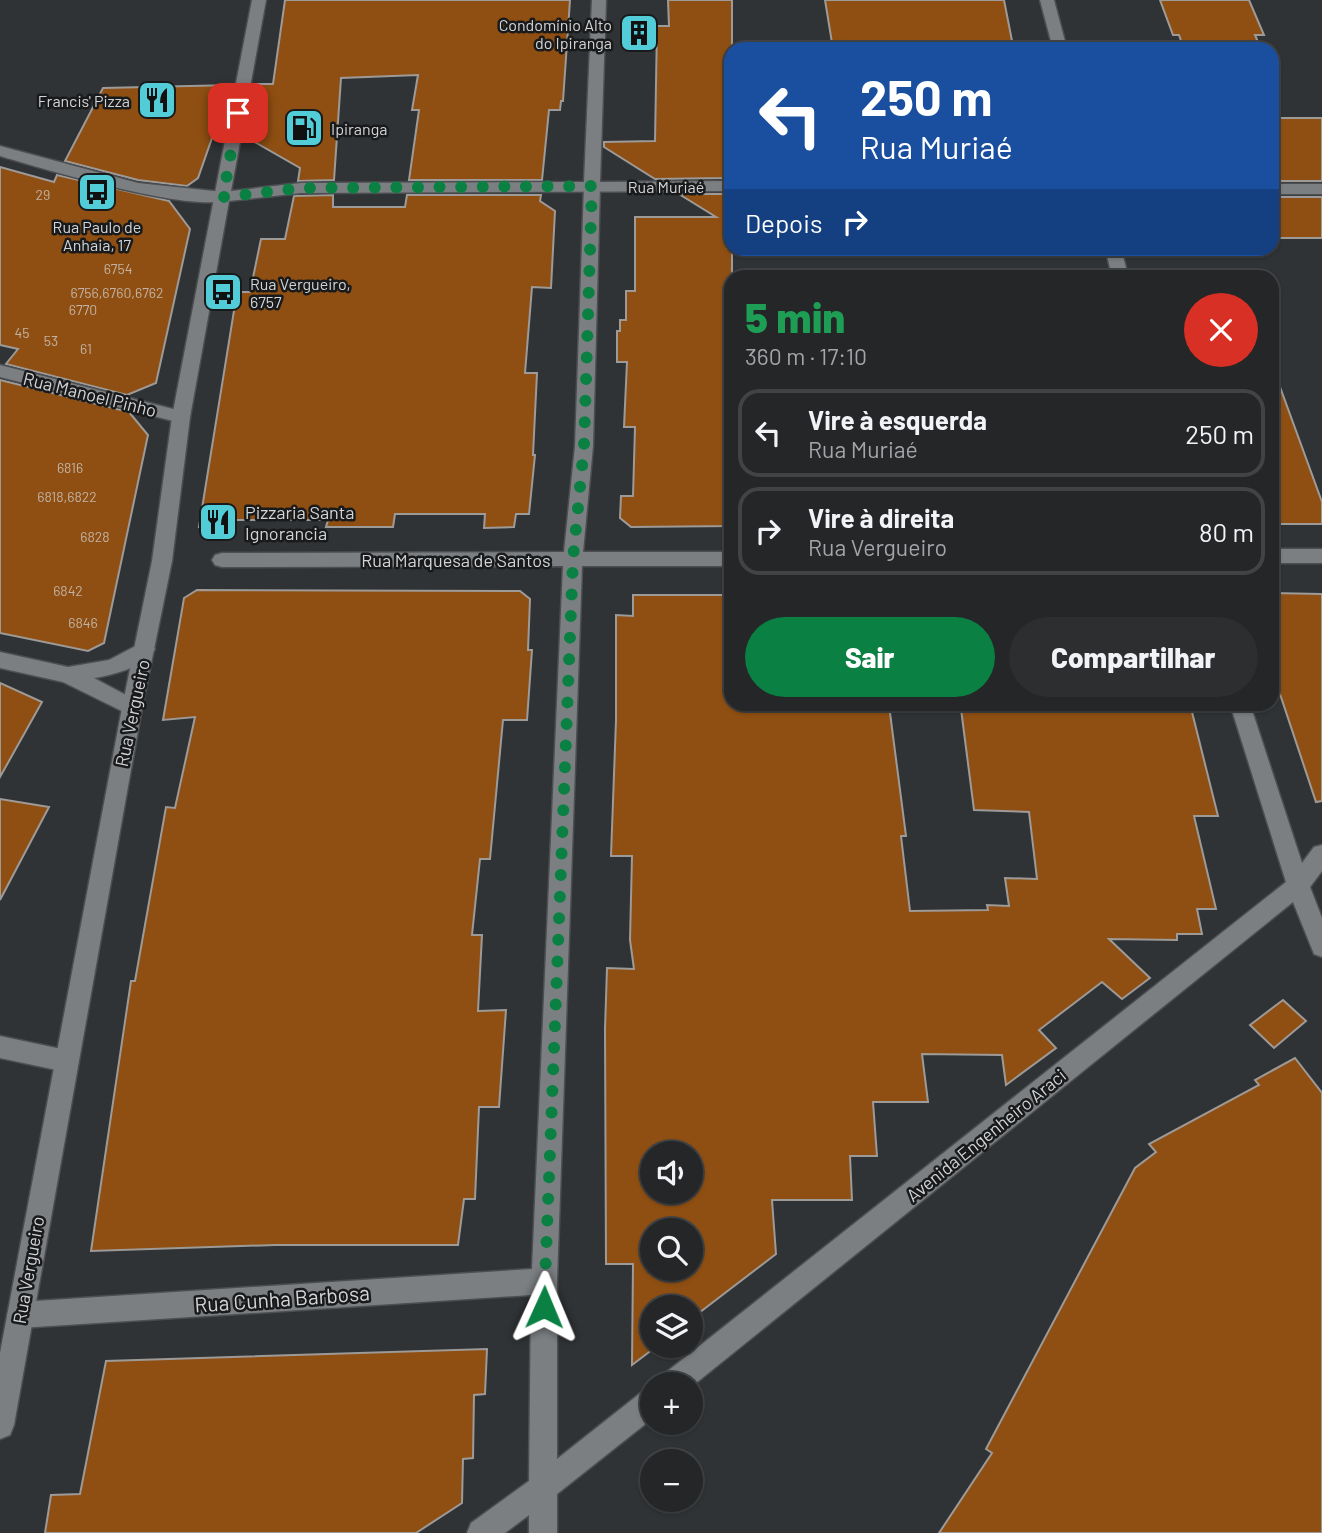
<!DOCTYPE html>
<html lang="pt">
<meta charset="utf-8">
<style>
body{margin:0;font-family:Barlow,sans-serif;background:#2c2e30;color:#f1f3f6;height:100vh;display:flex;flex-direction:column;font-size:26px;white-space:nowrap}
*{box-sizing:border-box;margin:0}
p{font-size:23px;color:#a3a5a8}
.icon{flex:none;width:38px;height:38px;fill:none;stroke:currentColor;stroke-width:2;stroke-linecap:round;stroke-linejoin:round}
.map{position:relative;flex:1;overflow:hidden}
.sheet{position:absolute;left:724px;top:270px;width:555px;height:441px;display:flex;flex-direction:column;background:#242628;border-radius:21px;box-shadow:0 2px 5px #0004,0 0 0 2px #414345}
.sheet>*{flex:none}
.guide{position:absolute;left:724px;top:42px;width:555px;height:214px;border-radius:21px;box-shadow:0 2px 5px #0004,0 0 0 2px #414345;background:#1a4fa0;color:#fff;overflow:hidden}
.controls{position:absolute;left:640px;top:1141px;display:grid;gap:14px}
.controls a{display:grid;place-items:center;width:63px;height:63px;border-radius:50%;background:#242628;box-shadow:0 2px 5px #0004,0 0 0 2px #414345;font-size:35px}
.pin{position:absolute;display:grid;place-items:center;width:60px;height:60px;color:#fff;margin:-30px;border-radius:14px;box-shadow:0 4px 10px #0006}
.me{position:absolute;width:77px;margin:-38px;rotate:1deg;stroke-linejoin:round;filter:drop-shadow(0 0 5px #0008)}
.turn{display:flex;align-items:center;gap:24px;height:147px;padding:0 21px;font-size:32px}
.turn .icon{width:91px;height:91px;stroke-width:2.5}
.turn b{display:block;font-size:49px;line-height:60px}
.then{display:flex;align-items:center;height:66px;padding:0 21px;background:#0003;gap:14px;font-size:26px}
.round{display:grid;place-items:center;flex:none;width:74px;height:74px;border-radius:37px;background:#2c2e30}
.summary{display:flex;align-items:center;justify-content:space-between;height:119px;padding:0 21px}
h1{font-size:42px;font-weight:800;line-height:52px;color:#1e9e55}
.button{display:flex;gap:14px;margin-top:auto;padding:14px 21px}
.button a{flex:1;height:80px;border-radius:42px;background:#0b8043;color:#fff;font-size:28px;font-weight:800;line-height:80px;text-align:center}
.button a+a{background:#2c2e30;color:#f1f3f6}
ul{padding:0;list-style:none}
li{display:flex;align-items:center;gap:21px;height:88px;margin:0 14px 10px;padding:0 7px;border:4px solid #414345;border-radius:21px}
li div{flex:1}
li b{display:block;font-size:26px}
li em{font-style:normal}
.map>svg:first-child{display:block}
.building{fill:#8f4f12;stroke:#9d9a98;stroke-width:2;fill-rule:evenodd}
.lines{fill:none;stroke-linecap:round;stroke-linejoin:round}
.street-casing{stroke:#4c4e51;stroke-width:3}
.secondary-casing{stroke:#4c4e51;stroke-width:3}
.street{fill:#7c7f82;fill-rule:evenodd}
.secondary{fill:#7c7f82;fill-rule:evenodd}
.route{stroke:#0b8043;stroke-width:12;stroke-dasharray:0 21.6}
.labels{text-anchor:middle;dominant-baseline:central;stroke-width:5;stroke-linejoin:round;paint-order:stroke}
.number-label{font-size:14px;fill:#c2b3a5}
.far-poi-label{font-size:16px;fill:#d3d4d6;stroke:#191a1b;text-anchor:end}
.far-street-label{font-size:16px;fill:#d3d4d6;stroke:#191a1b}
.street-label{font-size:18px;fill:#d3d4d6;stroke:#191a1b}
.poi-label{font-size:18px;fill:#d3d4d6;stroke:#191a1b;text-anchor:start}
.near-street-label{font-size:21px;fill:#d3d4d6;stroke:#191a1b}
</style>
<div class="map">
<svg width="1322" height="1533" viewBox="0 0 1322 1533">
<rect width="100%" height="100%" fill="#303335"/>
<g class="building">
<polygon points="285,0 570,0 563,101 561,101 560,110 549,110 542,180 409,180 419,110 412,110 418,75 341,78 334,180 298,181 300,168 244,136 253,84 273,84"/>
<polygon points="668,0 732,0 732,167 723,167 723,178 655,179 604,147 604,142 655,141 657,26 669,26"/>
<polygon points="825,0 1004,0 1013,46 1012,49 833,49"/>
<polygon points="1160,0 1249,0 1264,35 1255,35 1261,49 1184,49 1179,35 1173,35"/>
<polygon points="233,85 225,125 218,121 198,178 187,186 138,180 65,161 103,88"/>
<rect x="1272" y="118" width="50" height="63"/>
<polygon points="0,167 54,182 57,175 169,201 190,229 156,383 127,395 6,364 18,349 0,345"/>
<polygon points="679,194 724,194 727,248 732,248 732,526 631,527 620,518 621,496 633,496 635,427 624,427 627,362 617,362 617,331 620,331 620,320 626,320 626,291 635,291 635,217 716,217"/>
<polygon points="333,195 333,207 405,207 407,195 541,195 540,201 555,211 551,288 532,287 525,373 537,373 533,455 535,455 529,514 516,514 514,527 484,528 485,514 395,514 393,527 326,527 328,520 233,520 232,527 199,527 237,292 250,292 261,239 285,239 294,196"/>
<rect x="1272" y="197" width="50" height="41"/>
<polygon points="1272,376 1276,376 1322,502 1322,524 1280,524 1272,499"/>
<polygon points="0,380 129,412 148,435 104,643 88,651 0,633"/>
<polygon points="197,590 520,591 530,599 528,650 532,650 527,720 503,720 490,859 480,859 472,935 482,935 478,1011 506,1010 499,1107 479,1107 475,1199 464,1199 458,1245 275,1245 91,1251 131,981 135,981 166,807 175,808 195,717 163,720 184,598"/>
<polygon points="1272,593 1322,594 1322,801 1316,802 1272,670"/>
<path d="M633,595h95l4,109 157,1 17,131h-5l9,75 78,-1 -1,-5 22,1 -4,-28 32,1 -8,-67 -55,-2 -13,-101 58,2 -1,-7h172l28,112h-24l22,93h-19l5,25h-25v6l-68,-1 41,39 -28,21 -20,-17 -63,48 17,18 -50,37 -4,-30 -80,-1 6,48h-55l4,54h-27l2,44h-80l4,54 -85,65v-12h-38v39h4l-25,19 1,-101h-27l-1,-235 2,-61 27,1 -4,-29 2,-84h-21l5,-136v-105l17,1zM653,1153h38v39h-38zM653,1230h38v39h-38z"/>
<polygon points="0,683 42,702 0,777"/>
<polygon points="0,799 49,807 0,900"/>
<polygon points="1283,1000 1306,1021 1274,1048 1250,1025"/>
<polygon points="1295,1058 1322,1093 1322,1533 939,1533 992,1453 986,1449 1135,1168 1156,1152 1149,1144 1259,1085 1255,1080"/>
<polygon points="487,1349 485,1394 474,1395 473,1458 463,1459 462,1503 416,1533 45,1533 51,1495 80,1494 106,1361"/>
</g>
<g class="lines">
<defs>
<g id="street">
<polygon points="1040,0 1054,0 1067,49 1053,49"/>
<path d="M0,146l138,37 85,9 8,5c-22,22 -198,-31 -231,-41z"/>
<polygon points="592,181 600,186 593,446 583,552 732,552 732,566 582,566 557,1281 557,1459 643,1391 653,1388 653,1418 557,1494 557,1533 529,1533 529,1515 505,1533 467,1533 471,1523 529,1481 531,1295 20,1328 11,1324 7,1315 11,1306 20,1302 532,1269 563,566 222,567 215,565 212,560 215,555 222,553 564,552 575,446 584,186"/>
<polygon points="1105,248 1121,248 1128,276 1112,276"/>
<polygon points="0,365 181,411 190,417 181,423 0,377"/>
<rect x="1272" y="549" width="50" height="14"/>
<path d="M145,641l7,3 3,5c-10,18 -42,26 -61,29l45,24 3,6 -3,6 -7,2 -69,-34 -63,-14v-16l68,15 41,-7z"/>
<polygon points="1230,704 1250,704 1302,863 1314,847 1322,845 1322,871 1310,887 1322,918 1322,957 1314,954 1293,902 691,1387 691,1384 661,1384 664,1374 1286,882"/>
<polygon points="0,1036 66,1050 74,1053 78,1061 74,1069 66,1072 0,1058"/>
</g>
<g id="secondary">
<polygon points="252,0 266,0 231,191 301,183 584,182 592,0 606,0 600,182 732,181 732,191 301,193 229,201 190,417 172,561 142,708 14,1425 10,1435 0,1439 0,1353 122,708 152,561 172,417"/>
<rect x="1272" y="184" width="50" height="10"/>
</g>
</defs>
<use href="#street" class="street-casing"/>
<use href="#secondary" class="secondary-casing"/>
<use href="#street" class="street"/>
<use href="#secondary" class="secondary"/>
</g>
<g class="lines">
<polyline class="route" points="238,113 223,197 301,188 592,186 584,446 573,559 544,1307"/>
</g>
<defs>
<symbol id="building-square" viewBox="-11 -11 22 22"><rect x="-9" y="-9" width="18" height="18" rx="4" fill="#52ccd6" stroke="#191a1b"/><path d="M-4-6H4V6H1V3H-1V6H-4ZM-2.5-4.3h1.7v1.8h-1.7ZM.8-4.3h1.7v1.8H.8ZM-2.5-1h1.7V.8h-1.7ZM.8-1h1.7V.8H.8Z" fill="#111"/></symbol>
<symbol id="restaurant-square" viewBox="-11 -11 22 22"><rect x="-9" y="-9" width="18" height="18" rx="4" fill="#52ccd6" stroke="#191a1b"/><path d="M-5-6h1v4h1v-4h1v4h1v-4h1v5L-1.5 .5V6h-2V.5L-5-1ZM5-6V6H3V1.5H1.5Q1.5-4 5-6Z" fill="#111"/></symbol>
<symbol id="fuel-square" viewBox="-11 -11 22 22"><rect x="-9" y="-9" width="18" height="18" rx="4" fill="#52ccd6" stroke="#191a1b"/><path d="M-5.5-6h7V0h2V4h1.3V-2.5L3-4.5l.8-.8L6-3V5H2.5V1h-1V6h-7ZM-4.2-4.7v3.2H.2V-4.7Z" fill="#111"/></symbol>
<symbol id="bus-square" viewBox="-11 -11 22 22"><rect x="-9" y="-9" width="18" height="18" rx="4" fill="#52ccd6" stroke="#191a1b"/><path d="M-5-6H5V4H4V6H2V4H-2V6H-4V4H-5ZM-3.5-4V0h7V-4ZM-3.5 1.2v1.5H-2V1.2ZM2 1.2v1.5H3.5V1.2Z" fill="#111"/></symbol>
</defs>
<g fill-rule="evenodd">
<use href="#building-square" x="617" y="11" width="44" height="44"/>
<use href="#restaurant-square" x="135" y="78" width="44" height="44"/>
<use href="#fuel-square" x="282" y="106" width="44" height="44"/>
<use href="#bus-square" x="75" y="170" width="44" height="44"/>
<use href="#bus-square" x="201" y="270" width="44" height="44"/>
<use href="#restaurant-square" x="196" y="500" width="44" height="44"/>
</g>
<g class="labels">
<g class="number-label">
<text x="43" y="194">29</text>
<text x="118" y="268">6754</text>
<text x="117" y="292">6756,6760,6762</text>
<text x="83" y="309">6770</text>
<text x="22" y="332">45</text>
<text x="51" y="340">53</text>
<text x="86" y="348">61</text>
<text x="70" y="467">6816</text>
<text x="67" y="496">6818,6822</text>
<text x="95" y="536">6828</text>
<text x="68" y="590">6842</text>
<text x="83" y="622">6846</text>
</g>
<g class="far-poi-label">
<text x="612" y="24">Condomínio Alto<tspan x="612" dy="18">do Ipiranga</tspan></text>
<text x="130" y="100">Francis' Pizza</text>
<text x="331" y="128" text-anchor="start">Ipiranga</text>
<text x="97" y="226" text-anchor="middle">Rua Paulo de<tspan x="97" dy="18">Anhaia, 17</tspan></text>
<text x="250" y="283" text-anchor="start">Rua Vergueiro,<tspan x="250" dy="18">6757</tspan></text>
</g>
<g class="far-street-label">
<text x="666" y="186">Rua Muriaé</text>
</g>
<g class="street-label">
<text transform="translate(90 394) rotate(14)">Rua Manoel Pinho</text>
<text x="456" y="560">Rua Marquesa de Santos</text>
<text transform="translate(132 713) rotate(-78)">Rua Vergueiro</text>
<text transform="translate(986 1135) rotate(-39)">Avenida Engenheiro Araci</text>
<text transform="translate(28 1270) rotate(-80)">Rua Vergueiro</text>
</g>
<g class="poi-label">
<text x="245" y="512">Pizzaria Santa<tspan x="245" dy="21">Ignorancia</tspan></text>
</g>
<g class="near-street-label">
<text transform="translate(282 1298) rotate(-4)">Rua Cunha Barbosa</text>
</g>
</g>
</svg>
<div class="controls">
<a><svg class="icon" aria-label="sound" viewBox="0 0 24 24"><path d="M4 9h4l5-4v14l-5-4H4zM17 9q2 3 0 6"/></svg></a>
<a><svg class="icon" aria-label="search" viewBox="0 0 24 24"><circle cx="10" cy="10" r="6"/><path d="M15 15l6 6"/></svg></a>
<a><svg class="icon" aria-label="layers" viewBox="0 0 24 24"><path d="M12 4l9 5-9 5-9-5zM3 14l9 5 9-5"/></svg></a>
<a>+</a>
<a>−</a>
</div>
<div class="pin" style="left:238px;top:113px;background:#d93025"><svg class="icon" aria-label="arrive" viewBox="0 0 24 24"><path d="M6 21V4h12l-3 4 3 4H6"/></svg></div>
<svg class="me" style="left:544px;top:1307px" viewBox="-20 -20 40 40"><path d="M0-17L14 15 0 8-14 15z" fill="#0b8043" stroke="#fff" stroke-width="4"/></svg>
<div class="guide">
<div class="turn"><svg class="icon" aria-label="left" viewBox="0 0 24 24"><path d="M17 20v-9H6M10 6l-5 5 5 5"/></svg><div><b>250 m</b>Rua Muriaé</div></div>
<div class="then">Depois<svg class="icon" aria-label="right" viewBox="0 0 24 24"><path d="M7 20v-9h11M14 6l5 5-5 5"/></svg></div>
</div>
<section class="sheet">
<div class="summary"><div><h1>5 min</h1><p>360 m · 17:10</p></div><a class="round" style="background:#d93025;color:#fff"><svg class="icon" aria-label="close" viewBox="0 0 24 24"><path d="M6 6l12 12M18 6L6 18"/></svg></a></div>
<ul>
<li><svg class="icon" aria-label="left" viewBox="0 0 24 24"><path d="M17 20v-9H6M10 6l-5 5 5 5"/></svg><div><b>Vire à esquerda</b><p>Rua Muriaé</p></div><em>250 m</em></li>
<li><svg class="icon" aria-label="right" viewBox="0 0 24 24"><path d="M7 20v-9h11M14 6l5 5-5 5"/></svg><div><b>Vire à direita</b><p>Rua Vergueiro</p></div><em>80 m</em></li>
</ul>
<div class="button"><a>Sair</a><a>Compartilhar</a></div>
</section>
</div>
